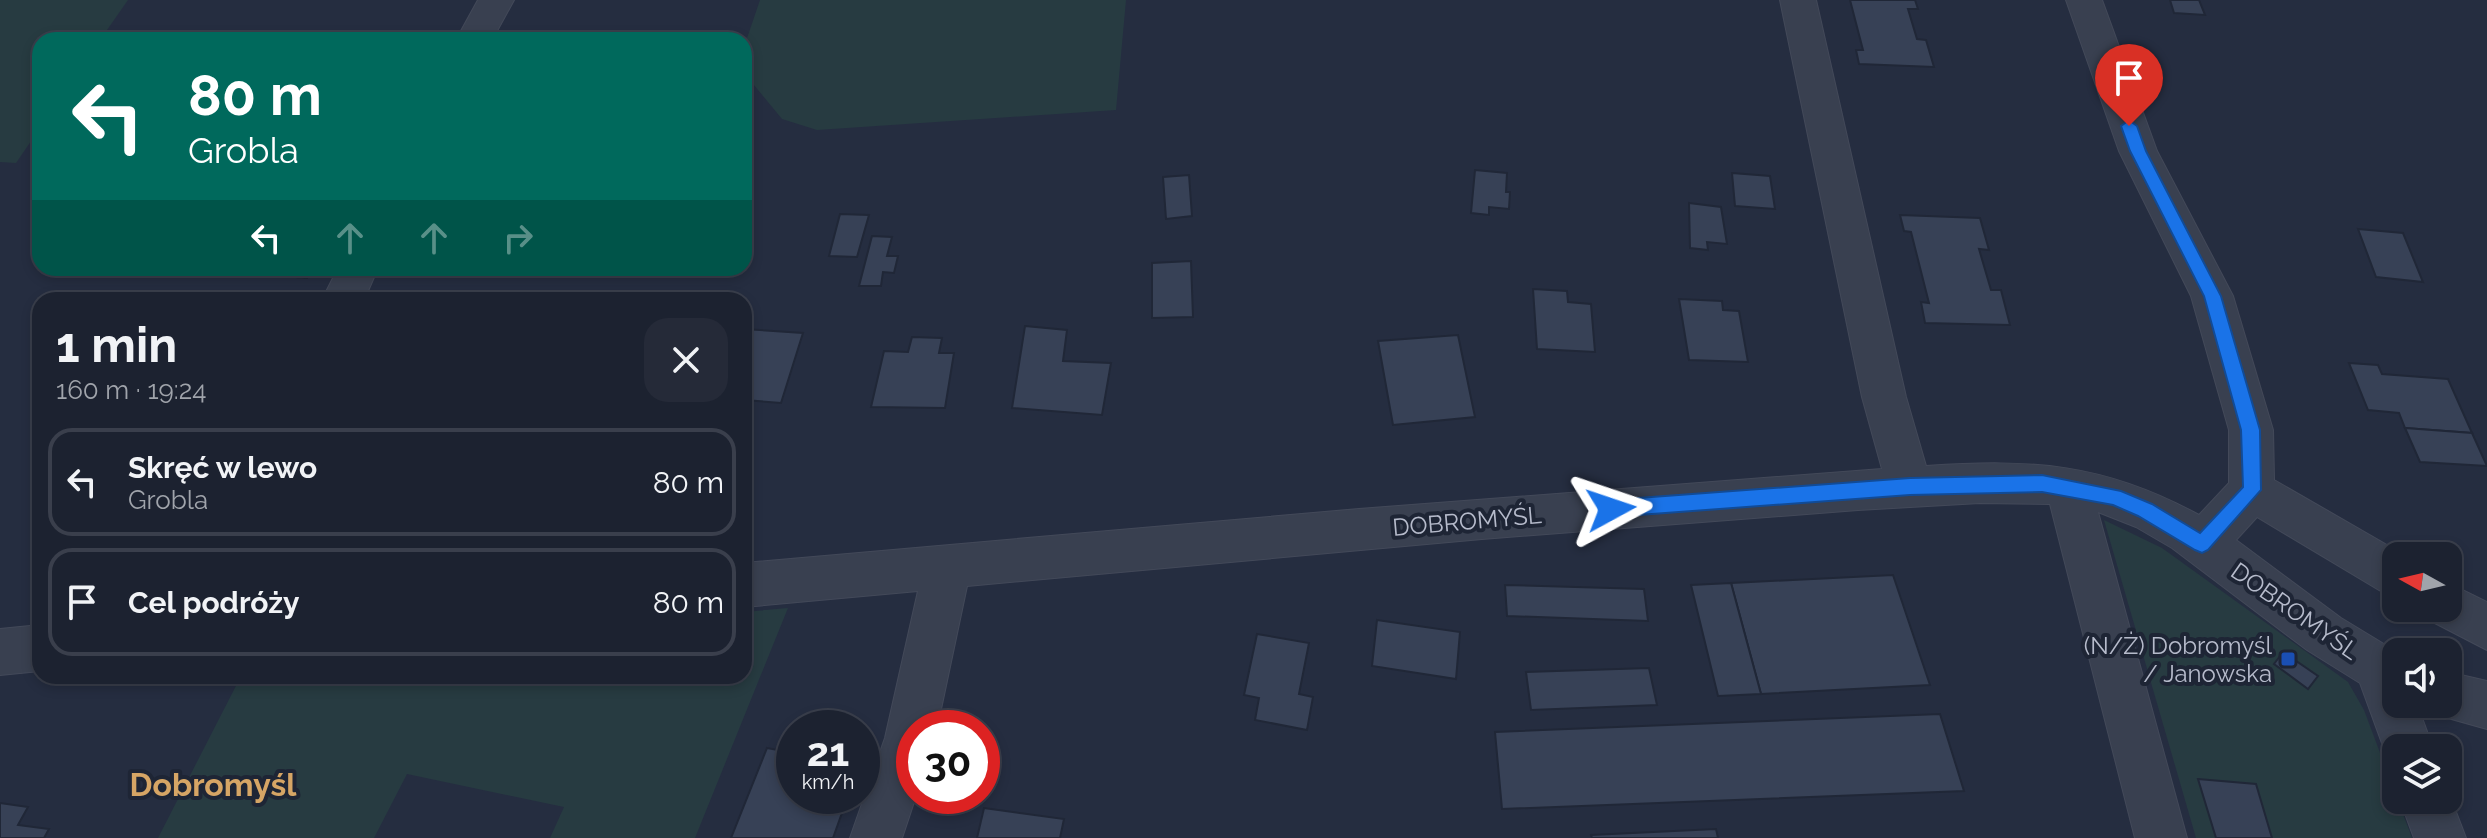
<!DOCTYPE html>
<html lang="pl">
<meta charset="utf-8">
<style>
body{margin:0;font-family:Raleway,sans-serif;background:#252a38;color:#f1f3f6;height:100vh;display:flex;flex-direction:column;font-size:30px;white-space:nowrap}
*{box-sizing:border-box;margin:0}
p{font-size:26px;color:#a0a4ab}
.icon{flex:none;width:44px;height:44px;fill:none;stroke:currentColor;stroke-width:2;stroke-linecap:round;stroke-linejoin:round}
.map{position:relative;flex:1;overflow:hidden}
.panel{position:absolute;left:32px;top:292px;width:720px;height:392px;display:flex;flex-direction:column;background:#1c2230;border-radius:24px;box-shadow:0 4px 12px #0003,0 0 0 2px #3a3f4c}
.panel>*{flex:none}
.banner{position:absolute;left:32px;top:32px;width:720px;height:244px;border-radius:24px;box-shadow:0 4px 12px #0003,0 0 0 2px #3a3f4c;background:#00695c;color:#fff;overflow:hidden}
.needle{width:52px;rotate:278deg}
.tools{position:absolute;left:2382px;top:542px;display:grid;gap:16px}
.tools a{display:grid;place-items:center;width:80px;height:80px;border-radius:16px;background:#1c2230;box-shadow:0 4px 12px #0003,0 0 0 2px #3a3f4c;font-size:40px}
.speed{position:absolute;left:776px;top:710px;display:flex;gap:16px;font-size:40px;font-weight:700;text-align:center}
.speed>*{display:grid;place-content:center;width:104px;height:104px;border-radius:50%;background:#1c2230;box-shadow:0 4px 12px #0003,0 0 0 2px #3a3f4c;line-height:1}
.speed small{font-size:20px;font-weight:400}
.speed .limit{border:12px solid #d22;background:#fff;color:#111}
.pin{position:absolute;display:grid;place-items:center;width:68px;height:68px;color:#fff;margin:-82px -34px;border-radius:50% 50% 50% 0;rotate:-45deg;box-shadow:0 0 8px #0007}
.pin .icon{rotate:45deg}
.me{position:absolute;width:88px;margin:-44px;rotate:85deg;stroke-linejoin:round;filter:drop-shadow(0 0 6px #0008)}
.turn{display:flex;align-items:center;gap:28px;height:168px;padding:0 24px;font-size:36px}
.turn .icon{width:104px;height:104px;stroke-width:2.5}
.turn b{display:block;font-size:56px;line-height:68px}
.lanes{display:flex;align-items:center;height:76px;padding:0 24px;background:#0003;justify-content:center;gap:40px;direction:ltr}
.lanes .off{opacity:.35}
.round{display:grid;place-items:center;flex:none;width:84px;height:84px;border-radius:24px;background:#252a38}
.summary{display:flex;align-items:center;justify-content:space-between;height:136px;padding:0 24px}
h1{font-size:48px;font-weight:700;line-height:60px}
ul{padding:0;list-style:none}
li{display:flex;align-items:center;gap:24px;height:108px;margin:0 16px 12px;padding:0 8px;border:4px solid #3a3f4c;border-radius:24px}
li div{flex:1}
li b{display:block;font-size:30px}
li em{font-style:normal}
.map>svg:first-child{display:block}
.green{fill:#273b41}
.building{fill:#374156;stroke:#202737;stroke-width:2}
.lines{fill:none;stroke-linecap:round;stroke-linejoin:round}
.minor-casing{stroke:#434959;stroke-width:2}
.minor{fill:#394050;fill-rule:evenodd}
.route{fill:#1a73e8;stroke:#114b97;stroke-width:2}
.transit-dot{fill:#1a4fb4;stroke:#1e2535;stroke-width:3}
.labels{text-anchor:middle;dominant-baseline:central;stroke-width:8;stroke-linejoin:round;paint-order:stroke}
.street-label{font-size:24px;fill:#b6bbcb;stroke:#1e2535}
.poi-label{font-size:24px;fill:#b6bbcb;stroke:#1e2535;text-anchor:end}
.district-label{font-size:32px;font-weight:bold;fill:#d6a565;stroke:#1e2535}
</style>
<div class="map">
<svg width="2487" height="838" viewBox="0 0 2487 838">
<rect width="100%" height="100%" fill="#252d40"/>
<g class="green">
<polygon points="0,0 128,0 100,40 40,40 40,128 16,163 0,162"/>
<polygon points="760,0 1126,0 1116,110 817,130 782,119 744,73 744,47"/>
<polygon points="2104,520 2162,548 2348,682 2364,710 2412,838 2196,838"/>
<polygon points="788,608 695,838 550,838 564,807 407,774 374,838 158,838 241,676 744,676 744,612"/>
</g>
<g class="building">
<polygon points="1850,0 1915,0 1918,9 1908,9 1917,39 1926,40 1934,67 1859,64 1856,50 1863,50"/>
<polygon points="2170,0 2199,0 2205,15 2174,13"/>
<polygon points="1475,170 1507,173 1506,192 1510,192 1509,209 1489,207 1489,215 1471,213"/>
<polygon points="1732,173 1770,176 1775,209 1735,206"/>
<polygon points="1189,175 1192,216 1166,219 1163,177"/>
<polygon points="1689,203 1721,207 1727,244 1707,242 1708,250 1690,248"/>
<polygon points="840,214 869,215 857,257 829,256"/>
<polygon points="1900,215 1980,218 1989,250 1979,249 1991,290 2001,290 2010,325 1925,323 1921,302 1929,303 1911,232 1904,231"/>
<polygon points="2358,229 2403,233 2423,282 2376,277"/>
<polygon points="872,236 892,237 887,256 898,256 894,273 883,272 881,286 859,286"/>
<polygon points="1191,261 1193,317 1152,318 1152,263"/>
<polygon points="262,268 312,268 307,278 259,274"/>
<polygon points="1533,289 1567,291 1568,302 1591,304 1595,352 1537,349"/>
<polygon points="1679,299 1722,301 1723,310 1739,311 1748,362 1689,360"/>
<polygon points="1025,326 1067,330 1063,361 1111,363 1102,415 1012,408"/>
<polygon points="744,329 803,333 781,403 744,400"/>
<polygon points="1458,335 1475,417 1393,425 1378,341"/>
<polygon points="912,337 942,338 939,353 954,353 945,408 871,407 884,351 908,352"/>
<polygon points="2349,363 2378,365 2382,374 2448,379 2472,433 2405,428 2399,413 2368,410"/>
<polygon points="2405,428 2472,433 2487,466 2420,462"/>
<polygon points="1893,575 1930,685 1761,694 1731,583"/>
<polygon points="1731,583 1761,694 1718,696 1691,585"/>
<polygon points="1505,585 1644,589 1648,621 1507,616"/>
<polygon points="1377,620 1460,632 1456,679 1372,666"/>
<polygon points="1257,634 1309,643 1299,694 1313,697 1307,730 1255,720 1259,698 1244,695"/>
<polygon points="2283,652 2318,676 2308,689 2274,664"/>
<polygon points="1649,668 1657,705 1531,710 1526,672"/>
<polygon points="1940,714 1964,791 1502,809 1495,732"/>
<polygon points="767,748 794,753 794,796 848,796 833,838 731,838"/>
<polygon points="2198,779 2256,784 2272,838 2216,838"/>
<polygon points="0,803 28,807 18,825 49,829 44,838 0,838"/>
<polygon points="984,808 1064,819 1060,838 977,838"/>
<polygon points="1716,829 1718,838 1592,838 1591,835"/>
</g>
<g class="lines">
<defs>
<g id="minor">
<polygon points="478,0 514,0 492,40 456,40"/>
<path d="M1780,0h36l90,397 20,69c106,-7 178,-3 273,49l30,-32v-53l-38,-134 -72,-145 -53,-151h36l55,151 76,145 40,134 1,50 132,76h-10v40l-17,-6 -122,-73 -21,23 105,78 56,34 -1,52h21l16,44h-37v20l-6,-3 -30,-82 -53,-33 -135,-102 -36,-21 -38,-15 89,326h-52l-85,-334 -70,-1 -122,7 -376,29 -515,47 -30,142h-23l2,68 -14,42h-52l35,-100 33,-147 -174,16v-44l615,-54 523,-40 -20,-72z"/>
<polygon points="338,268 378,268 364,300 322,300"/>
<polygon points="2448,583 2487,602 2487,650 2431,621 2425,608 2448,608"/>
<polygon points="40,625 40,671 0,675 0,629"/>
<polygon points="2448,672 2487,681 2487,729 2430,713 2427,704 2448,704"/>
<polygon points="2448,791 2466,838 2414,838 2400,800 2448,800"/>
</g>
</defs>
<use href="#minor" class="minor-casing"/>
<use href="#minor" class="minor"/>
</g>
<polygon class="route" points="2129,120 2137,126 2146,151 2221,296 2260,430 2261,490 2208,550 2202,553 2195,550 2138,516 2113,505 2042,492 1910,495 1611,517 1604,515 1601,509 1604,503 1611,500 1910,478 2042,475 2121,491 2152,504 2200,533 2243,487 2241,430 2204,296 2130,151 2121,126"/>
<rect class="transit-dot" x="2280" y="651" width="16" height="16" rx="4"/>
<g class="labels">
<g class="street-label">
<text transform="translate(1467 521) rotate(-5)">DOBROMYŚL</text>
<text transform="translate(2295 611) rotate(35)">DOBROMYŚL</text>
</g>
<g class="poi-label">
<text x="2272" y="645">(N/Ż) Dobromyśl<tspan x="2272" dy="28">/ Janowska</tspan></text>
</g>
<g class="district-label">
<text x="213" y="784">Dobromyśl</text>
</g>
</g>
</svg>
<div class="tools">
<a><svg class="needle" viewBox="-14 -14 28 28"><path d="M0-13l5 13h-10z" fill="#e53935"/><path d="M0 13l5-13h-10z" fill="#a0a4ab"/></svg></a>
<a><svg class="icon" aria-label="sound" viewBox="0 0 24 24"><path d="M4 9h4l5-4v14l-5-4H4zM17 9q2 3 0 6"/></svg></a>
<a><svg class="icon" aria-label="layers" viewBox="0 0 24 24"><path d="M12 4l9 5-9 5-9-5zM3 14l9 5 9-5"/></svg></a>
</div>
<div class="speed"><div>21<small>km/h</small></div><div class="limit">30</div></div>
<div class="pin" style="left:2129px;top:126px;background:#d93025"><svg class="icon" aria-label="arrive" viewBox="0 0 24 24"><path d="M6 21V4h12l-3 4 3 4H6"/></svg></div>
<svg class="me" style="left:1611px;top:509px" viewBox="-20 -20 40 40"><path d="M0-17L14 15 0 8-14 15z" fill="#1a73e8" stroke="#fff" stroke-width="4"/></svg>
<div class="banner">
<div class="turn"><svg class="icon" aria-label="left" viewBox="0 0 24 24"><path d="M17 20v-9H6M10 6l-5 5 5 5"/></svg><div><b>80 m</b>Grobla</div></div>
<div class="lanes"><svg class="icon" aria-label="left" viewBox="0 0 24 24"><path d="M17 20v-9H6M10 6l-5 5 5 5"/></svg><svg class="icon off" aria-label="ahead" viewBox="0 0 24 24"><path d="M12 20V5M6 11l6-6 6 6"/></svg><svg class="icon off" aria-label="ahead" viewBox="0 0 24 24"><path d="M12 20V5M6 11l6-6 6 6"/></svg><svg class="icon off" aria-label="right" viewBox="0 0 24 24"><path d="M7 20v-9h11M14 6l5 5-5 5"/></svg></div>
</div>
<section class="panel">
<div class="summary"><div><h1>1 min</h1><p>160 m · 19:24</p></div><a class="round"><svg class="icon" aria-label="close" viewBox="0 0 24 24"><path d="M6 6l12 12M18 6L6 18"/></svg></a></div>
<ul>
<li><svg class="icon" aria-label="left" viewBox="0 0 24 24"><path d="M17 20v-9H6M10 6l-5 5 5 5"/></svg><div><b>Skręć w lewo</b><p>Grobla</p></div><em>80 m</em></li>
<li><svg class="icon" aria-label="arrive" viewBox="0 0 24 24"><path d="M6 21V4h12l-3 4 3 4H6"/></svg><div><b>Cel podróży</b></div><em>80 m</em></li>
</ul>
</section>
</div>
